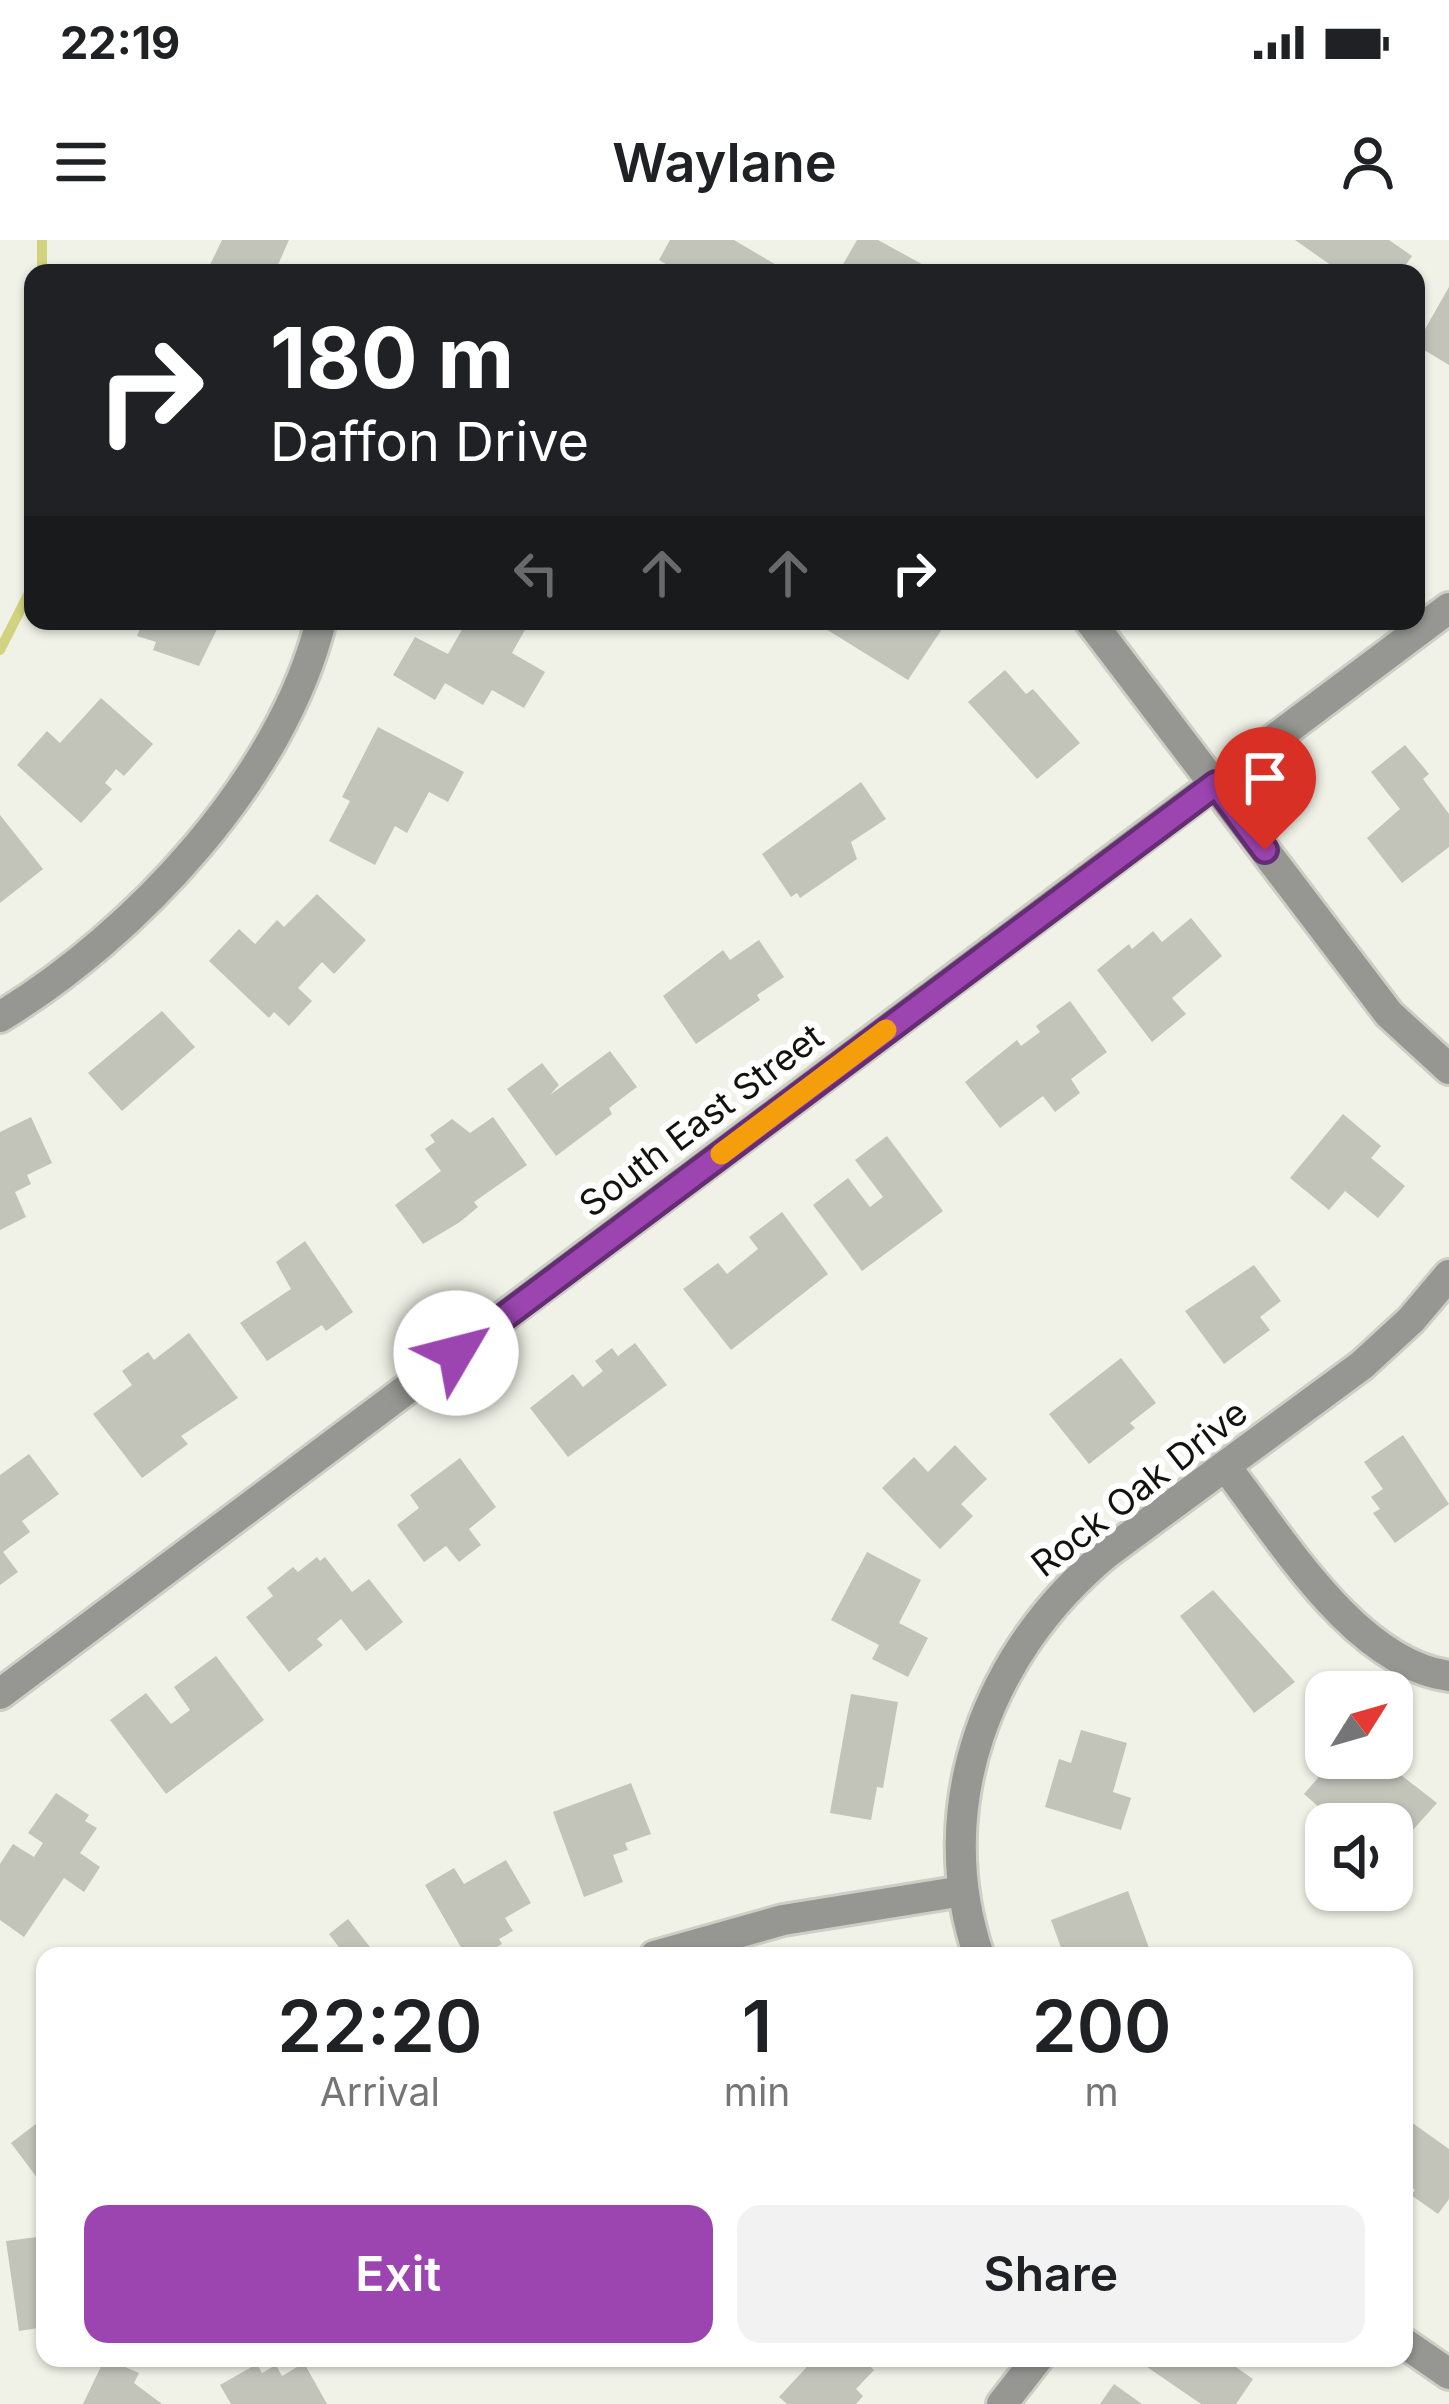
<!DOCTYPE html>
<style>
body{margin:0;font-family:Inter,sans-serif;background:#f2f2f2;color:#202124;height:100vh;display:flex;flex-direction:column;font-size:45px;white-space:nowrap}
*{box-sizing:border-box;margin:0}
p{font-size:39px;color:#757577}
.icon{flex:none;width:66px;height:66px;fill:none;stroke:currentColor;stroke-width:2;stroke-linecap:round;stroke-linejoin:round}
.map{position:relative;flex:1;overflow:hidden}
.details{position:absolute;left:36px;top:1707px;width:1377px;height:420px;display:flex;flex-direction:column;background:#fff;border-radius:24px;box-shadow:0 3px 9px #0004}
.details>*{flex:none}
.guide{position:absolute;left:24px;top:24px;width:1401px;height:366px;border-radius:24px;box-shadow:0 3px 9px #0004;background:#202124;color:#fff;overflow:hidden}
.needle{width:78px;rotate:53deg}
.tools{position:absolute;left:1305px;top:1431px;display:grid;gap:24px}
.tools a{display:grid;place-items:center;width:108px;height:108px;border-radius:24px;background:#fff;box-shadow:0 3px 9px #0004;font-size:60px}
.pin{position:absolute;display:grid;place-items:center;width:102px;height:102px;color:#fff;margin:-123px -51px;border-radius:50% 50% 50% 0;rotate:-45deg;box-shadow:0 0 12px #0007}
.pin .icon{rotate:45deg}
.me{position:absolute;width:132px;margin:-66px;rotate:53deg;stroke-linejoin:round;filter:drop-shadow(0 0 9px #0008)}
.turn{display:flex;align-items:center;gap:42px;height:252px;padding:0 48px;font-size:54px}
.turn .icon{width:156px;height:156px;stroke-width:2.5}
.turn b{display:block;font-size:84px;line-height:102px}
.lanes{display:flex;align-items:center;height:114px;padding:0 48px;background:#0003;justify-content:center;gap:60px;direction:ltr}
.lanes .off{opacity:.35}
.eta{display:flex;justify-content:space-evenly;align-items:center;height:204px;text-align:center}
.eta b{font-size:72px;font-weight:600;line-height:84px}
.action{display:flex;gap:24px;margin-top:auto;padding:24px 48px}
.action a{flex:1;height:138px;border-radius:24px;background:#9c45b1;color:#fff;font-size:48px;font-weight:600;line-height:138px;text-align:center}
.action a+a{background:#f2f2f2;color:#202124}
.status{display:flex;justify-content:space-between;align-items:center;height:84px;padding:0 60px;background:#fff;direction:ltr}
.status svg{height:33px;fill:currentColor}
header{display:flex;justify-content:space-between;align-items:center;height:156px;padding:0 48px;background:#fff;font-size:54px;font-weight:600}
.map>svg:first-child{display:block}
.lines{fill:none;stroke-linecap:round;stroke-linejoin:round}
.stream{stroke:#d1d37f;stroke-width:10}
.building{fill:#c2c3b9}
.minor-casing{stroke:#cdcec4;stroke-width:36}
.minor{stroke:#969692;stroke-width:30}
.route-casing{stroke:#652d73;stroke-width:30}
.route{stroke:#9c45b1;stroke-width:21}
.slow{stroke:#f59e0b;stroke-width:21}
.labels{text-anchor:middle;dominant-baseline:central;stroke-width:12;stroke-linejoin:round;paint-order:stroke}
.street-label{font-size:36px;fill:#12120f;stroke:#fff}
</style>
<div class="status"><b>22:19</b><svg viewBox="0 0 49 12"><path d="M0 12V9h3v3zM5 12V6h3v6zM10 12V3h3v9zM15 12V0h3v12zM26 1h20v11H26zM47 4h2v5h-2z"/></svg></div>
<header><svg class="icon" aria-label="menu" viewBox="0 0 24 24"><path d="M4 6h16M4 12h16M4 18h16"/></svg>Waylane<svg class="icon" aria-label="person" viewBox="0 0 24 24"><circle cx="12" cy="8" r="4"/><path d="M4 21q1-7 8-7t8 7"/></svg></header>
<div class="map">
<svg width="1449" height="2164" viewBox="0 0 1449 2164">
<rect width="100%" height="100%" fill="#f1f2e7"/>
<g class="lines">
<g class="stream">
<polyline points="42,0 42,33"/>
<polyline points="0,410 33,345"/>
</g>
</g>
<g class="building">
<polygon points="222,0 289,0 277,27 290,33 206,33"/>
<polygon points="670,0 734,0 790,33 681,33 659,20"/>
<polygon points="857,0 878,0 929,28 926,33 838,33"/>
<polygon points="1295,0 1389,0 1412,16 1400,33 1342,33"/>
<polygon points="1449,47 1449,125 1416,105"/>
<polygon points="143,381 221,381 199,426 153,410 156,402 137,396"/>
<polygon points="467,381 530,381 512,413 545,432 524,468 492,450 483,465 445,443 435,460 393,435 415,397 448,414"/>
<polygon points="813,381 930,381 942,389 908,440"/>
<polygon points="1005,430 1026,454 1033,449 1080,503 1037,539 968,462"/>
<polygon points="101,458 153,504 124,536 116,529 105,543 112,549 81,583 17,525 47,491 60,503"/>
<polygon points="378,487 464,532 448,562 429,552 407,593 395,586 375,625 329,601 350,561 342,557"/>
<polygon points="1405,505 1429,534 1423,539 1449,574 1449,607 1402,643 1367,598 1400,569 1371,532"/>
<polygon points="861,542 886,579 851,602 857,619 800,658 797,653 791,657 762,614"/>
<polygon points="0,575 43,629 0,663"/>
<polygon points="317,654 366,700 334,734 322,722 298,748 312,761 289,786 274,772 269,778 209,721 239,689 255,704 277,680 284,687"/>
<polygon points="1191,678 1222,716 1172,758 1186,774 1152,802 1097,730 1129,704 1132,709 1153,691 1162,702"/>
<polygon points="759,700 784,737 757,755 760,760 696,804 663,756 723,710 730,720"/>
<polygon points="1070,761 1107,812 1071,839 1080,853 1055,872 1043,856 1000,888 965,842 1017,800 1021,806 1040,792 1036,786"/>
<polygon points="162,771 195,807 122,871 88,833"/>
<polygon points="610,811 637,847 609,868 612,874 556,916 507,849 542,823 559,845 550,855"/>
<polygon points="1343,874 1381,906 1371,918 1405,946 1378,978 1345,951 1329,970 1290,938"/>
<polygon points="31,877 52,923 27,935 31,944 15,952 26,977 0,990 0,892"/>
<polygon points="493,877 527,925 474,962 478,967 460,982 423,1004 395,965 441,931 425,909 435,902 430,895 452,879 470,893"/>
<polygon points="887,896 943,971 862,1031 813,965 848,938 870,967 883,957 855,920"/>
<polygon points="782,972 828,1034 731,1110 683,1049 718,1023 727,1034 758,1009 749,997"/>
<polygon points="305,1001 353,1072 326,1091 322,1085 267,1121 240,1083 291,1049 276,1022"/>
<polygon points="1254,1025 1281,1061 1260,1077 1270,1090 1224,1124 1185,1071"/>
<polygon points="189,1093 238,1158 181,1196 188,1204 142,1238 93,1174 132,1145 122,1131 148,1112 154,1120"/>
<polygon points="635,1103 667,1145 568,1217 530,1168 573,1134 583,1147 603,1131 595,1121 612,1108 618,1116"/>
<polygon points="1121,1118 1156,1163 1130,1183 1135,1188 1089,1224 1049,1174"/>
<polygon points="1403,1195 1449,1264 1395,1303 1373,1273 1380,1269 1371,1257 1383,1249 1364,1222"/>
<polygon points="955,1205 987,1239 961,1264 973,1276 940,1309 882,1248 914,1217 928,1232"/>
<polygon points="29,1214 59,1254 22,1281 30,1292 3,1312 18,1332 0,1345 0,1235"/>
<polygon points="460,1218 496,1267 469,1289 481,1305 459,1322 446,1306 424,1322 397,1285 419,1268 410,1255"/>
<polygon points="867,1312 921,1340 899,1383 928,1398 908,1437 872,1419 879,1405 831,1380"/>
<polygon points="317,1317 320,1321 325,1317 352,1352 369,1339 403,1382 366,1411 341,1379 317,1399 323,1405 289,1432 246,1377 273,1356 267,1348 293,1327 298,1332"/>
<polygon points="1213,1350 1295,1442 1254,1473 1180,1376"/>
<polygon points="216,1416 264,1480 166,1554 110,1480 146,1453 171,1484 190,1470 174,1447"/>
<polygon points="851,1454 898,1462 883,1548 877,1547 871,1580 830,1573"/>
<polygon points="1081,1490 1127,1503 1113,1552 1131,1558 1121,1590 1045,1567 1059,1519 1071,1523"/>
<polygon points="1335,1518 1379,1518 1437,1563 1411,1592 1406,1587 1392,1603 1392,1584 1373,1584 1351,1565 1336,1582 1304,1554"/>
<polygon points="631,1543 651,1594 625,1603 628,1610 613,1615 623,1642 584,1657 553,1572"/>
<polygon points="56,1553 89,1575 85,1581 97,1588 80,1613 100,1627 84,1652 64,1638 24,1697 0,1680 0,1624 13,1604 34,1617 43,1603 28,1593"/>
<polygon points="506,1620 531,1663 505,1678 513,1691 499,1699 502,1704 481,1716 466,1716 425,1645 454,1628 464,1644"/>
<polygon points="1128,1651 1152,1716 1093,1716 1091,1711 1064,1716 1051,1680"/>
<polygon points="348,1679 377,1716 333,1716 341,1710 329,1694"/>
<polygon points="45,1877 45,1940 41,1943 11,1903"/>
<polygon points="1404,1877 1449,1909 1449,1959 1438,1974 1411,1955 1415,1950 1404,1941"/>
<polygon points="45,1996 45,2087 19,2091 6,2001"/>
<polygon points="105,2118 139,2133 134,2143 162,2164 83,2164"/>
<polygon points="815,2118 861,2118 874,2130 856,2149 863,2156 856,2164 787,2164 779,2157"/>
<polygon points="1134,2118 1223,2118 1253,2139 1236,2164 1201,2164"/>
<polygon points="304,2123 327,2164 231,2164 220,2145 257,2124 262,2133 276,2125 282,2136"/>
<polygon points="1114,2144 1142,2164 1100,2164"/>
</g>
<g class="lines">
<defs>
<g id="minor">
<polyline points="1090,381 1389,774 1449,829"/>
<path d="M0,777c136,-83 282,-238 321,-396"/>
<path d="M1225,1226c55,70 129,197 224,210"/>
<polyline points="0,1454 1449,368"/>
<polyline points="655,1716 783,1680 963,1651"/>
<path d="M979,1716c-51,-150 9,-305 128,-403l255,-188 49,-45 38,-45"/>
<polyline points="1404,2103 1449,2134"/>
<polyline points="1002,2164 1038,2118"/>
</g>
</defs>
<use href="#minor" class="minor-casing"/>
<use href="#minor" class="minor"/>
</g>
<g class="lines">
<defs>
<polyline id="route" points="456,1113 1216,544 1265,610"/>
</defs>
<use href="#route" class="route-casing"/>
<use href="#route" class="route"/>
<polyline class="slow" points="721,914 886,790"/>
</g>
<g class="labels">
<g class="street-label">
<text transform="translate(701 880) rotate(-37)">South East Street</text>
<text transform="translate(1139 1248) rotate(-38)">Rock Oak Drive</text>
</g>
</g>
</svg>
<div class="tools">
<a><svg class="needle" viewBox="-14 -14 28 28"><path d="M0-13l5 13h-10z" fill="#e53935"/><path d="M0 13l5-13h-10z" fill="#757577"/></svg></a>
<a><svg class="icon" aria-label="sound" viewBox="0 0 24 24"><path d="M4 9h4l5-4v14l-5-4H4zM17 9q2 3 0 6"/></svg></a>
</div>
<div class="pin" style="left:1265px;top:610px;background:#d93025"><svg class="icon" aria-label="arrive" viewBox="0 0 24 24"><path d="M6 21V4h12l-3 4 3 4H6"/></svg></div>
<svg class="me" style="left:456px;top:1113px" viewBox="-20 -20 40 40"><circle r="19" fill="#fff"/><path d="M0-13L10 11 0 6-10 11z" fill="#9c45b1"/></svg>
<div class="guide">
<div class="turn"><svg class="icon" aria-label="right" viewBox="0 0 24 24"><path d="M7 20v-9h11M14 6l5 5-5 5"/></svg><div><b>180 m</b>Daffon Drive</div></div>
<div class="lanes"><svg class="icon off" aria-label="left" viewBox="0 0 24 24"><path d="M17 20v-9H6M10 6l-5 5 5 5"/></svg><svg class="icon off" aria-label="ahead" viewBox="0 0 24 24"><path d="M12 20V5M6 11l6-6 6 6"/></svg><svg class="icon off" aria-label="ahead" viewBox="0 0 24 24"><path d="M12 20V5M6 11l6-6 6 6"/></svg><svg class="icon" aria-label="right" viewBox="0 0 24 24"><path d="M7 20v-9h11M14 6l5 5-5 5"/></svg></div>
</div>
<section class="details">
<div class="eta">
<div><b>22:20</b><p>Arrival</p></div>
<div><b>1</b><p>min</p></div>
<div><b>200</b><p>m</p></div>
</div>
<div class="action"><a>Exit</a><a>Share</a></div>
</section>
</div>
